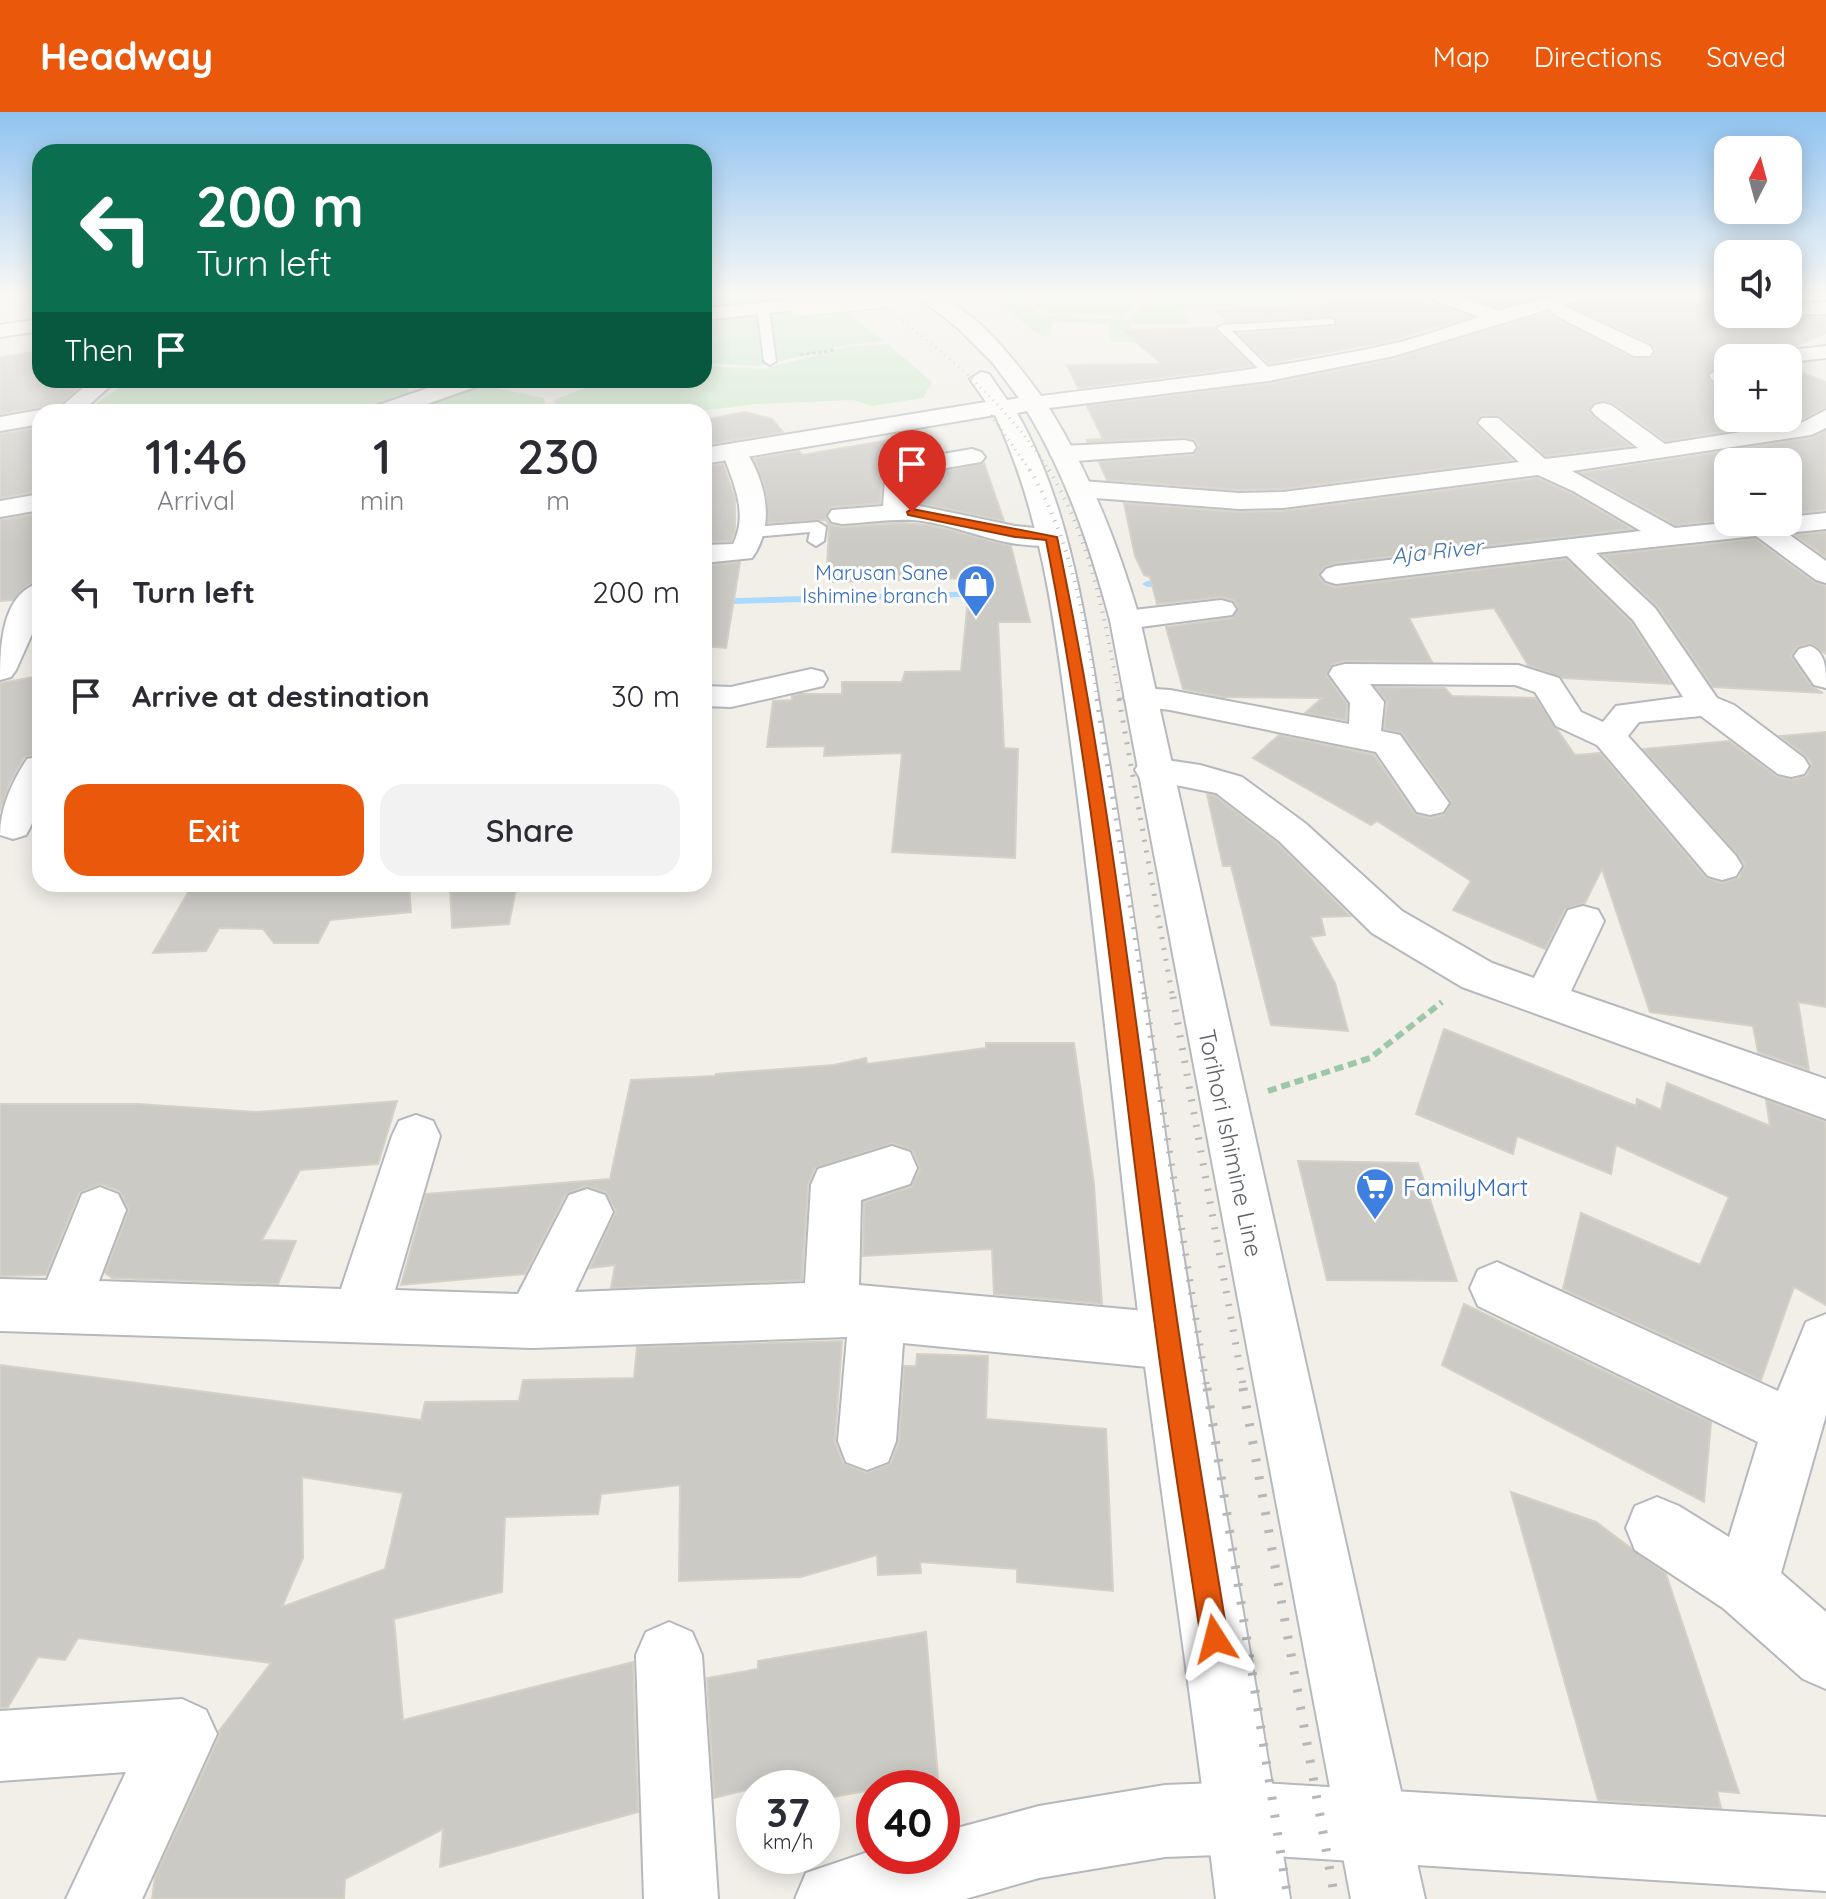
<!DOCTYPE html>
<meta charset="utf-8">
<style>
body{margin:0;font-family:Quicksand,sans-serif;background:#f2f2f3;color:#2b2b33;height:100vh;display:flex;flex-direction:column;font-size:30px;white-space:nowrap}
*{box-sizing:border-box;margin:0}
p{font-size:26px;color:#7c7c81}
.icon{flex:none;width:44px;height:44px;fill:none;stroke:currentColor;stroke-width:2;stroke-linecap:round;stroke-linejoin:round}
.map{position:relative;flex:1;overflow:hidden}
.drawer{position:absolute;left:32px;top:292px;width:680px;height:488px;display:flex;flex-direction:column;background:#fff;border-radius:24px;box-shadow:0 4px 20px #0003}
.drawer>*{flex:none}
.banner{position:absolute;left:32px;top:32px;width:680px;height:244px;border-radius:24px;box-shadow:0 4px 20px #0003;background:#0b6e4f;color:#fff;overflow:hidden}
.needle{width:52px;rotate:6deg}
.controls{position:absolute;left:1714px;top:24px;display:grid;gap:16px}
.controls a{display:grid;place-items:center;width:88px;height:88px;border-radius:16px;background:#fff;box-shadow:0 4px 20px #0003;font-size:40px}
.speed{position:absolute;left:736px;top:1658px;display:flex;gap:16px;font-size:40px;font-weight:700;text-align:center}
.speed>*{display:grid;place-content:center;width:104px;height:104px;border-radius:50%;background:#fff;box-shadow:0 4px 20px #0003;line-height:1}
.speed small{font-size:20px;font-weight:400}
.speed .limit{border:12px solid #d22;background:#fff;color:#111}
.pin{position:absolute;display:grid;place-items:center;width:68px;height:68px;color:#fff;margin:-82px -34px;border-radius:50% 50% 50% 0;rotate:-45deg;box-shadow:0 0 8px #0007}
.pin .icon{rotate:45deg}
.me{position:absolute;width:88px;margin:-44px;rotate:351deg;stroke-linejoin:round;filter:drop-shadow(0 0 6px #0008)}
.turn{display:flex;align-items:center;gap:28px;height:168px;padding:0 32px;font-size:36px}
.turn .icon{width:104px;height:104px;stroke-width:2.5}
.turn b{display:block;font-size:56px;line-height:68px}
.then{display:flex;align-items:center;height:76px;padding:0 32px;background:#0003;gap:16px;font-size:30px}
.eta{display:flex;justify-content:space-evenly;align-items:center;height:136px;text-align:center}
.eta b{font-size:48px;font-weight:600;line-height:56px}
.cta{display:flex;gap:16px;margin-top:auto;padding:16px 32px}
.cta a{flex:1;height:92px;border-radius:24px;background:#ea580c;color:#fff;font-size:32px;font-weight:600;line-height:92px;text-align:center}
.cta a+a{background:#f2f2f3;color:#2b2b33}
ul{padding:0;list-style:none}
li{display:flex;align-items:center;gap:24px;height:104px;padding:0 32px}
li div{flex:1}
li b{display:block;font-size:30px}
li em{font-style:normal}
header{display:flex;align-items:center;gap:48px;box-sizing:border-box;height:112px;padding:0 40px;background:#ea580c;color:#fff}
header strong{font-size:38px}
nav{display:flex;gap:44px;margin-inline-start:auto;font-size:28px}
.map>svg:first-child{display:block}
.green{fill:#c5e8c5}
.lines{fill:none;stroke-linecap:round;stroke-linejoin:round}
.stream{fill:#aadaff;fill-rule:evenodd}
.building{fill:#cccac5;stroke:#d6d1c6;stroke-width:2;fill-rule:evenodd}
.lane-casing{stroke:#b5b8bc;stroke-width:4}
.street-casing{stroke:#b5b8bc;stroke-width:4}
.secondary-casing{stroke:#b6babf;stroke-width:4}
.path-far1{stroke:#9cc7a9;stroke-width:3;stroke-dasharray:4 2;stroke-linecap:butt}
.path{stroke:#9cc7a9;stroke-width:6;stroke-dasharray:9 5;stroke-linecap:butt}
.lane{fill:#fff;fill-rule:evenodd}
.street{fill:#fff;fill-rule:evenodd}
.secondary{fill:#fff;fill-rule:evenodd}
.rail-far4{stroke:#b6b7b8;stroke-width:3;stroke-dasharray:1 5;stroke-linecap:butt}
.rail-far3{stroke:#b6b7b8;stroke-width:4;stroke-dasharray:1 7;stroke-linecap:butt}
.rail-far2{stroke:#b6b7b8;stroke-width:5;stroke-dasharray:2 9;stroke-linecap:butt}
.rail-far1{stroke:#b6b7b8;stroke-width:7;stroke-dasharray:2 11;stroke-linecap:butt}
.rail{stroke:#b6b7b8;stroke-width:9;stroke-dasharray:3 15;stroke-linecap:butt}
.street-bridge-casing{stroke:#b5b8bc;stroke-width:24;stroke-linecap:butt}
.street-bridge{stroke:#fff;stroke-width:22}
.route{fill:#ea580c;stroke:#983908;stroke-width:2}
.labels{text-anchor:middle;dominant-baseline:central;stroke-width:6;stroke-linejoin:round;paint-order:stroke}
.far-shop-label{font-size:20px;fill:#366cbe;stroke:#fff;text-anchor:end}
.far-water-label{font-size:22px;font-style:italic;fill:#4174aa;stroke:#fff}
.street-label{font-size:24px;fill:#5f6368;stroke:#fff}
.shop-label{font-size:24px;fill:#366cbe;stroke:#fff;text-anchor:start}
</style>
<header>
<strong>Headway</strong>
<nav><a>Map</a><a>Directions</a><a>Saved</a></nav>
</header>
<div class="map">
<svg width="1826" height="1787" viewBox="0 0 1826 1787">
<rect width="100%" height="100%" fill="#f1efe8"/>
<g class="green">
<polygon points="704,184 782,184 800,198 838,194 884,229 847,233 760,254 704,251"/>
<polygon points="1020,184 1041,203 1130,207 1145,189 1174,184 1316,184 1322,189 1182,196 1190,212 1130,212 1133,230 1111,230 1109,212 1053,210 1049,225 1037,222 993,186"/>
<polygon points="1028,184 1162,184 1138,188 1123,205 1047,202"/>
<polygon points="888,232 932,270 923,286 872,294 853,288 756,292 692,300 654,300 639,295 604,300 560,300 554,288 583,277 593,268 704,268 704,254 764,257 849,234"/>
<polygon points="131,268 401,268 412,283 361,300 214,300 96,292"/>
<polygon points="480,273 544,286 547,300 404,300"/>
</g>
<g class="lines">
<g class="stream">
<polygon points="1728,404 1728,410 1315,457 1310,454 1315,451"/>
<polygon points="1171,467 1176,470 1174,472 1147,475 1142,472 1147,469"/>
<polygon points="986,479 989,480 989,484 704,493 704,487"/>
</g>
</g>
<g class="building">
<polygon points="1323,184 1418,184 1429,194 1436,192 1470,205 1386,230 1269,251 1239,222 1334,215 1336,206 1227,210 1215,198 1332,193"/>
<polygon points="1474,184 1548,184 1498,196 1470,185"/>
<polygon points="1585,184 1728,184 1728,202 1826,205 1826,221 1766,246 1728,246 1728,255 1718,253 1706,262 1711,271 1728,276 1728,306 1788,306 1788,255 1826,270 1826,295 1802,307 1666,329 1613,291 1602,288 1593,291 1589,300 1630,334 1546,344 1500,304 1482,303 1476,313 1512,348 1283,377 1239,378 1107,368 1099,350 1193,343 1199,333 1194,327 1184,325 1088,330 1087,328 1103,327 1087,294 1268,272 1395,247 1548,200 1633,247 1653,246 1656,237 1651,231 1571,194 1580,191"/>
<polygon points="1214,216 1252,254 1078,276 1067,253 1162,252 1122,218"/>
<polygon points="40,239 40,268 87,268 52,300 39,295 0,302 0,245"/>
<polygon points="745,300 772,307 783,320 704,333 704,308"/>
<polygon points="40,315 40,379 0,386 0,322"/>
<polygon points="1826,319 1826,398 1788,402 1788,350 1728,350 1728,408 1676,413 1581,361 1811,326"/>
<polygon points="913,324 933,330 939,340 890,348 883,356 880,391 832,395 826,406 831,413 842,415 903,411 930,413 1011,434 1030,510 998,510 1004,636 1018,637 1015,746 892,740 902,641 824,644 825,634 767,635 773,589 792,588 792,584 800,582 842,582 842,570 902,570 905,560 961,559 970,466 833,470 833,454 827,454 829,415 826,408 768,411 765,375 754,347 799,339 802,343"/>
<polygon points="984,351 1004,409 913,390 914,365"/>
<polygon points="723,352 735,386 735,420 731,429 704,430 704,355"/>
<polygon points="1538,366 1572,382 1632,417 1336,451 1324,455 1319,465 1325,472 1336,475 1566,447 1631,510 1671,572 1562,566 1528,553 1494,496 1409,506 1432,550 1345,549 1332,552 1327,564 1347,592 1346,608 1305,601 1322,586 1222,585 1183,577 1166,515 1232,506 1238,495 1233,488 1221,485 1157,492 1150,465 1144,463 1135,444 1124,391 1239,400 1283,399"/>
<polygon points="40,401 40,468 25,475 13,488 0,489 0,408"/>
<polygon points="1826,420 1826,445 1795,423"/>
<polygon points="1755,427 1814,470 1826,474 1826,542 1809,531 1797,535 1791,544 1812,575 1823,581 1713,575 1657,494 1603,443"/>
<polygon points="740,450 726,536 704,534 704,454"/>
<polygon points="40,564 40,641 24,645 9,673 0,699 0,571"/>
<polygon points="1376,575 1445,576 1452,584 1535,586 1575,643 1600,641 1706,766 1721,771 1739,766 1745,752 1643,637 1729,629 1776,664 1792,668 1807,664 1812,652 1806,644 1780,624 1826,620 1826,895 1798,890 1809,958 1758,940 1753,914 1650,900 1602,757 1585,791 1565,797 1545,837 1453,798 1471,769 1377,709 1371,713 1253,646 1279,623 1374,643 1415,702 1429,706 1444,703 1451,689 1402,621 1384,617 1387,590"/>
<polygon points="1207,682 1215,684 1277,731 1350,804 1321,805 1325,823 1310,825 1335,871 1348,919 1271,913 1231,754 1223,754"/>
<polygon points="193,772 409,772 411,800 330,808 318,831 274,831 263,817 219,816 206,839 153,841"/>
<polygon points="450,772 517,772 509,812 452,816"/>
<polygon points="1444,917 1636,994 1637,987 1661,998 1667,971 1770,1014 1766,988 1826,1010 1826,1193 1794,1175 1761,1268 1563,1177 1581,1101 1700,1153 1729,1085 1616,1033 1611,1062 1517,1024 1513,1042 1416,1002"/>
<polygon points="986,931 1074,931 1094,1072 1102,1192 994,1182 992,1137 863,1144 864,1090 911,1075 920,1057 913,1039 893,1031 815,1056 808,1073 802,1168 611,1176 615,1153 590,1156 616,1099 606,1080 586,1074 566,1082 525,1162 401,1173 426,1082 610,1067 631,968 715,964 716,962 834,953 866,946 867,952 986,936"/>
<polygon points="397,989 378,1052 300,1058 262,1128 296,1129 278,1172 112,1166 105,1161 129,1097 119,1079 101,1072 79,1081 46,1163 0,1164 0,992 138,992 257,1000"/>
<polygon points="1298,1049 1418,1051 1457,1169 1327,1168"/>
<polygon points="1464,1192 1711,1310 1704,1390 1442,1253"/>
<path d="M842,1229l-7,101 8,21 23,10 25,-10 8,-22 5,-75h12l1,-12 71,2 -2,63 120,10 7,162 -96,-9v-13l-97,-7 1,11 -43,2 -1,-20 -76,22 -122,4 1,-96 -79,9 -3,20 -93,3 -3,75 -108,27 9,101 230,-58 5,150 -198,55 3,-38 -98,50 -1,20h-192l3,-22 65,-142 -1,-4 52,-68 -193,-25 -13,22 -27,-3 -30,50 -8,1v-343l421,55 4,-18 94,-1 4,-21 111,-2 3,-31zM302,1365l101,16 -18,76 -103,38 21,-49z"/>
<polygon points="1511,1380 1596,1410 1666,1462 1739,1681 1717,1679 1721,1696 1598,1688"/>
<polygon points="926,1520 938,1666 822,1687 822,1676 754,1676 714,1686 707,1566 758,1557 758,1549"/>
</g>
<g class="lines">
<defs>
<g id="lane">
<polygon points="758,194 769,201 776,249 770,253 764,249 758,202 753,197"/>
<polygon points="1330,207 1334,208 1334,212 1232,219 1272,259 1272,265 1268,266 1217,216 1223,213"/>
<polygon points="818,410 826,415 824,429 816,434 808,429 810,420 752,425 744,420 752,415"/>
</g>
<g id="street">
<polygon points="1431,184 1459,184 1507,202 1510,206 1500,212 1493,210 1434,188"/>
<polygon points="799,187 806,189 809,193 806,197 704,208 704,196"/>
<polygon points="1826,190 1826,202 1781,202 1788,202 1788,192"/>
<polygon points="1560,192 1650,234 1653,239 1650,244 1634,244 1553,202 1550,198"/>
<polygon points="40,207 40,219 0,225 0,213"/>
<polygon points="1826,234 1826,246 1791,250 1780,244 1791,238"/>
<polygon points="1720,256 1728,258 1728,273 1712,268 1709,263"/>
<polygon points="92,268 117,268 81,300 55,300"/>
<polygon points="451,268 484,268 481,273 404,300 369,300 373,295"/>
<polygon points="1603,291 1611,293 1665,332 1803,310 1826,298 1826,316 1811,323 1572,359 1675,416 1734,410 1788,410 1788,405 1826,401 1826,417 1787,421 1826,449 1826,471 1816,468 1756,424 1596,441 1655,496 1717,586 1734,593 1804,646 1809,654 1804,662 1791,665 1778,662 1701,604 1639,610 1628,624 1736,744 1742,754 1736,764 1722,768 1708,764 1597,633 1556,614 1535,580 1515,573 1370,572 1384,590 1381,619 1400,623 1449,691 1443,700 1430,703 1417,700 1376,640 1170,598 1129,593 1124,586 1129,579 1141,576 1170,578 1349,612 1350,591 1329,562 1333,555 1345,552 1518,553 1559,566 1581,600 1603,610 1616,594 1683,585 1633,508 1567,444 1336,472 1326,469 1321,463 1326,457 1336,454 1641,419 1573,379 1538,363 1283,396 1239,397 1082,385 1073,383 1069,377 1073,371 1082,369 1239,381 1283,380 1519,350 1478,311 1482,306 1498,306 1545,347 1638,336 1595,303 1591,298 1595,293"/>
<polygon points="40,298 48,300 40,300 40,312 0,319 0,305"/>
<polygon points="1184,328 1193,330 1196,335 1193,340 1063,350 1054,347 1050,342 1054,337 1063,334"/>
<path d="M734,333l9,2c23,33 33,77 9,111l-48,5v-18l29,-1c16,-30 0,-63 -11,-92l3,-5z"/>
<path d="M972,337l9,3 4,5 -4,5 -70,12 -1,30 105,22 46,5 4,6 -4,6c-49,12 -101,-20 -149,-23 -23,-1 -47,3 -70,4l-10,-2 -4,-6 4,-6 51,-4 3,-38 4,-5z"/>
<path d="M40,471v33l-24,54 -5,7 -11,3c0,-32 1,-87 40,-97z"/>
<polygon points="1221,488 1232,491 1236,497 1232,503 1125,517 1114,515 1110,508 1114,501 1125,499"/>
<path d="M1810,534c16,6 16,23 16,42l-12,-3 -20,-29 5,-7z"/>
<polygon points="811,557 823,560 827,567 823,574 731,595 704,594 704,574 731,575"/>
<path d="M40,644c0,29 2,53 -14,79l-13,4 -13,-4c0,-27 12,-53 27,-76z"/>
<polygon points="1153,646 1200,653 1242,665 1305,711 1402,799 1492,851 1534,866 1568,798 1583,794 1598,798 1604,809 1571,879 1826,967 1826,1007 1462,875 1372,821 1279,729 1216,681 1140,666 1135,658 1140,650"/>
<polygon points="416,1003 433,1009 440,1024 395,1178 518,1182 569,1083 587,1077 605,1083 613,1100 575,1180 805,1171 811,1073 818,1057 892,1034 910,1040 917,1056 910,1072 861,1088 859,1173 1168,1201 1188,1209 1196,1229 1188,1249 1168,1257 903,1231 896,1329 888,1350 867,1358 846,1350 838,1329 847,1225 533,1236 0,1219 0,1167 47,1168 82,1082 100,1075 118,1082 126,1098 99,1169 341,1177 392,1024 399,1009"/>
<polygon points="1497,1150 1778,1279 1806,1210 1826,1202 1826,1303 1781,1461 1826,1500 1826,1577 1803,1567 1723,1496 1635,1438 1626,1416 1635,1394 1657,1385 1679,1394 1729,1425 1758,1330 1478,1194 1470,1176 1478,1158"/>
<polygon points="669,1510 692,1520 702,1543 718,1787 644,1787 636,1543 646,1520"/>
<polygon points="182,1587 206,1598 217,1622 142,1787 66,1787 126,1660 0,1669 0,1599"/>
<polygon points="1243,1670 1826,1705 1826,1779 1243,1742 1165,1745 1039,1766 965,1787 795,1787 806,1761 874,1738 874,1744 942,1744 942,1720 1039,1694 1165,1673"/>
</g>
<g id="secondary">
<path d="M917,184c8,0 18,-2 25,2 40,19 73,63 99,98 115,-15 232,-26 346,-51 65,-14 128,-49 195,-49l-3,4 -185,56 -126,25 -219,27c42,67 69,137 91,212l285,1279h-74l-241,-1279c-20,-73 -43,-143 -83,-209l-10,2c54,95 68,207 86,313 24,140 44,281 64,422 36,251 85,500 123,751h-74c-30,-253 -71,-504 -98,-757 -15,-135 -30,-270 -48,-405 -15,-111 -27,-220 -75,-322l-291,49v-16l282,-46 -16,-23 11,-7 8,2 18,26 12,-2 -26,-35 -34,-34z"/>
<polygon points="40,382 40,398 0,405 0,389"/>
</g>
</defs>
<use href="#lane" class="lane-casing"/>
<use href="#street" class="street-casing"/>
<use href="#secondary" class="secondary-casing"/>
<g class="path-far1">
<polyline points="705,231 706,246"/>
<polyline points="800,243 834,238"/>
</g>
<polyline class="path" points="1268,979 1370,946 1442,890"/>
<use href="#lane" class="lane"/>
<use href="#street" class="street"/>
<use href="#secondary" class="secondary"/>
<g class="rail-far4">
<path d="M869,184c67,49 137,105 181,176"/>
<polyline points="991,303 1031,360"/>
</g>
<g class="rail-far3">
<path d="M1030,358c42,72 55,150 68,231"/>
<path d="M1049,358c43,71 56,150 71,231"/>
</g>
<g class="rail-far2">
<polyline points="1097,587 1145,887"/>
<polyline points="1119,587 1173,887"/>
</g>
<g class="rail-far1">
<polyline points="1145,885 1207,1278"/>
<polyline points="1173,885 1244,1278"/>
</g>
<g class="rail">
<polyline points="1207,1276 1288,1787"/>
<polyline points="1243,1276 1335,1787"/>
</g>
<defs>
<polyline id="street-bridge" points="799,193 889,184"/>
</defs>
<use href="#street-bridge" class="street-bridge-casing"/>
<use href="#street-bridge" class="street-bridge"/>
</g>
<linearGradient id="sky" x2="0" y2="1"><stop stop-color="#8fc3f1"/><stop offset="0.42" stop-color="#f9f8f5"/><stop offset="1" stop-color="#f9f8f5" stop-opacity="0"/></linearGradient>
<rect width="1826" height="434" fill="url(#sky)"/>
<path class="route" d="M912,397l145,28c56,265 83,535 123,803 15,100 32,199 48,299l-4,10 -9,4 -10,-4 -4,-10c-15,-99 -31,-199 -44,-298 -36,-267 -59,-536 -111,-801l-31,-3 -107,-22 -1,-3z"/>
<defs>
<symbol id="shop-pin" viewBox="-11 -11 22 30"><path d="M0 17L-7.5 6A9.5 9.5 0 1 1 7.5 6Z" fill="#3f7fe0" stroke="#fff"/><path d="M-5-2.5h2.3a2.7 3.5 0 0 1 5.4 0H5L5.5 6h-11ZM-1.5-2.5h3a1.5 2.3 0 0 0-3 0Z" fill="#fff"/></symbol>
<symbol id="supermarket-pin" viewBox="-11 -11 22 30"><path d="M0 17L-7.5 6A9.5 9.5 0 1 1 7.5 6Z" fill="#3f7fe0" stroke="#fff"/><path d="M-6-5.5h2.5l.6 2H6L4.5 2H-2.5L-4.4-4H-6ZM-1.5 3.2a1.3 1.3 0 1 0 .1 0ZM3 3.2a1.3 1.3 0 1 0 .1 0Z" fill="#fff"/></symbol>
</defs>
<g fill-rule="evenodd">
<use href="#shop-pin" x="954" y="450" width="44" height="60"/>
<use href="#supermarket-pin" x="1353" y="1053" width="44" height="60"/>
</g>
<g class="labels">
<g class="far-shop-label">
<text x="948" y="460">Marusan Sane<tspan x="948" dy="23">Ishimine branch</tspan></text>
</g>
<g class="far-water-label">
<text transform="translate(1437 439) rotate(-6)">Aja River</text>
</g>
<g class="street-label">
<text transform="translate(1231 1031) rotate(78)">Torihori Ishimine Line</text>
</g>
<g class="shop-label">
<text x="1403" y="1075">FamilyMart</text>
</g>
</g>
</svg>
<div class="controls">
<a><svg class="needle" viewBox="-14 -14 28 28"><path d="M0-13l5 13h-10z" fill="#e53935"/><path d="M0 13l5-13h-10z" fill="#7c7c81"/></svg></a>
<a><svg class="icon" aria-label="sound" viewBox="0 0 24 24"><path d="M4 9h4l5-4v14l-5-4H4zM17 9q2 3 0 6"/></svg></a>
<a>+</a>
<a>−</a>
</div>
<div class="speed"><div>37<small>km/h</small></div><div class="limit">40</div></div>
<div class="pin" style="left:912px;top:400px;background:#d93025"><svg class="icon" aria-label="arrive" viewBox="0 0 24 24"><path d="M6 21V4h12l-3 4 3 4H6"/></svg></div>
<svg class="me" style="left:1215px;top:1527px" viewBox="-20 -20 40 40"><path d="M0-17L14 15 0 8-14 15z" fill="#ea580c" stroke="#fff" stroke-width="4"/></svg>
<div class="banner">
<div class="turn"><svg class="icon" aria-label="left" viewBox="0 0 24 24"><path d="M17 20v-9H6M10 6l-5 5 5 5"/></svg><div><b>200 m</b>Turn left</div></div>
<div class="then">Then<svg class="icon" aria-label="arrive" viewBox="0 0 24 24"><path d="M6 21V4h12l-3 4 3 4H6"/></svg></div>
</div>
<section class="drawer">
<div class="eta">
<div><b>11:46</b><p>Arrival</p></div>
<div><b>1</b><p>min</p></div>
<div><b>230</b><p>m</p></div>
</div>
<ul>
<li><svg class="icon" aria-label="left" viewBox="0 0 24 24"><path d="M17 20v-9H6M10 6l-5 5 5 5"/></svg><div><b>Turn left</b></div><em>200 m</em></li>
<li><svg class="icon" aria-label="arrive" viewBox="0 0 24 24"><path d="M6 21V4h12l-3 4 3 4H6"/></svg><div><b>Arrive at destination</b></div><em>30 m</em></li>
</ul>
<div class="cta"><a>Exit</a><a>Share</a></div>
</section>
</div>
